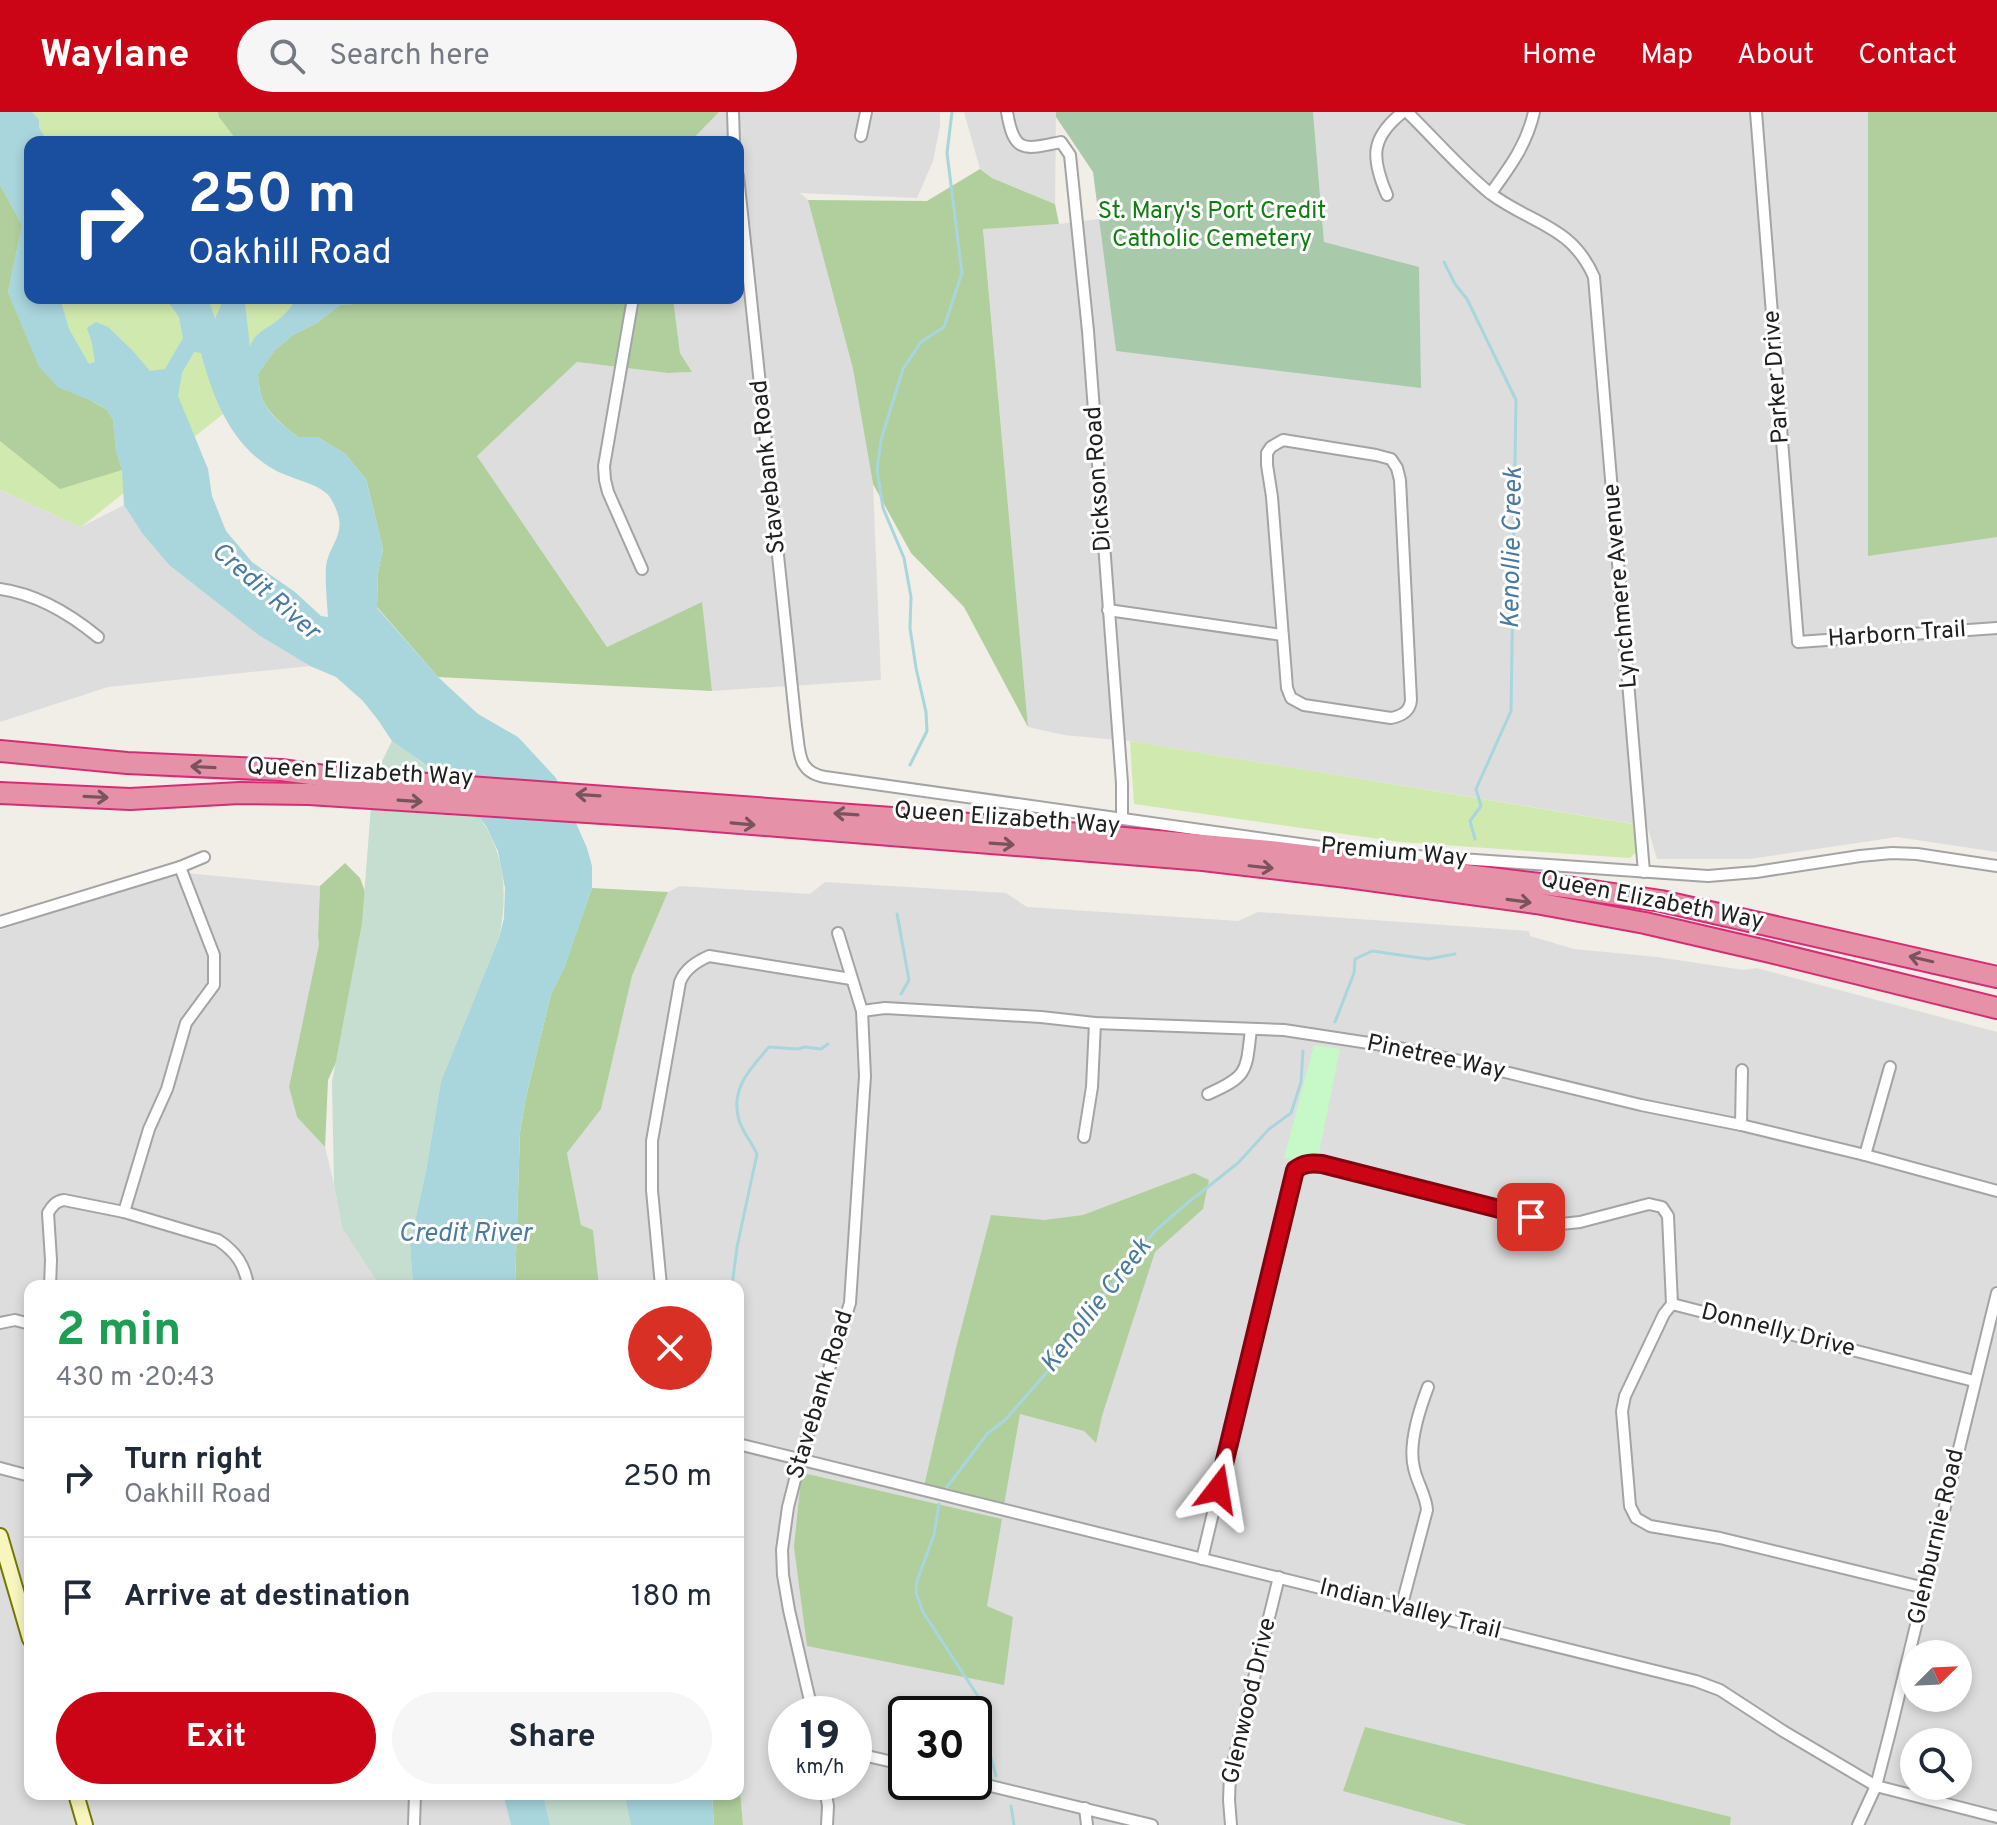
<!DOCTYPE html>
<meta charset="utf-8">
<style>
body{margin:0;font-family:Overpass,sans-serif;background:#f6f6f7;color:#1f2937;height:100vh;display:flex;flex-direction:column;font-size:30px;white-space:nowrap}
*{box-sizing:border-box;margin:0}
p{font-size:26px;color:#747a83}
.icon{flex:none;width:44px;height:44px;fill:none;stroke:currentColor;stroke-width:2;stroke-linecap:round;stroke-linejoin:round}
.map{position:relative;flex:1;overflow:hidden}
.side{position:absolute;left:24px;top:1168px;width:720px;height:520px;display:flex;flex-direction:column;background:#fff;border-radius:16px;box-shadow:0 4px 12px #0003}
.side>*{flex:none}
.banner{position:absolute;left:24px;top:24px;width:720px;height:168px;border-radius:16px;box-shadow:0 4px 12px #0003;background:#1a4fa0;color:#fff;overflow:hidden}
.needle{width:52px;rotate:66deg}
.tools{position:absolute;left:1900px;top:1528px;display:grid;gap:16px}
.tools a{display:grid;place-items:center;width:72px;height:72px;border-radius:50%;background:#fff;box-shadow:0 4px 12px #0003;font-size:40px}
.speed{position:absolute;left:768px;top:1584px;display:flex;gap:16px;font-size:40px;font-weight:700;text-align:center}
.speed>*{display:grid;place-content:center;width:104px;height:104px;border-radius:50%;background:#fff;box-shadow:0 4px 12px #0003;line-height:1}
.speed small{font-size:20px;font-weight:400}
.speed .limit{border:4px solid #111;border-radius:12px;background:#fff;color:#111}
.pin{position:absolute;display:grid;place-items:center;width:68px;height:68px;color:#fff;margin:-34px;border-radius:16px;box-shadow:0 4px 12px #0006}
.me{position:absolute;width:88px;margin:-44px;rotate:14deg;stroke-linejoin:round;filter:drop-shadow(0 0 6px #0008)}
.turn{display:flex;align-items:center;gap:28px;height:168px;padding:0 32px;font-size:36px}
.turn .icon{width:104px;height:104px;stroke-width:2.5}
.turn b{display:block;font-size:56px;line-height:68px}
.round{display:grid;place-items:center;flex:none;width:84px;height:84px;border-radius:42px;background:#f6f6f7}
.overview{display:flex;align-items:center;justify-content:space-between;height:136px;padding:0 32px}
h1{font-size:48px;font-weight:700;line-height:60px;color:#1e9e55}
.cta{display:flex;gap:16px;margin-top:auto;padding:16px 32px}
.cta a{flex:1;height:92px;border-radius:48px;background:#cc0516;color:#fff;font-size:32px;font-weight:700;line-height:92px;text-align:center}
.cta a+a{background:#f6f6f7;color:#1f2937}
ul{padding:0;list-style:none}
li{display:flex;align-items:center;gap:24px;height:120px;padding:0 32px;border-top:2px solid #e0e1e3}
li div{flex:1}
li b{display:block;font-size:30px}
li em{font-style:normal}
header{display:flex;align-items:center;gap:48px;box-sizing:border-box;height:112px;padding:0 40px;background:#cc0516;color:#fff}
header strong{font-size:38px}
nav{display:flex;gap:44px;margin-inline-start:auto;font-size:28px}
.search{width:560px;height:72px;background:#f6f6f7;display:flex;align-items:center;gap:20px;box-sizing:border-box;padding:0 28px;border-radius:44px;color:#747a83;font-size:30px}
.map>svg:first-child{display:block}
.residential{fill:#deddde;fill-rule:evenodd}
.grass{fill:#d0e9af}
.forest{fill:#b0cf9d}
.wetland{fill:#c5ded0}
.cemetery{fill:#a9c9ab}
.park{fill:#c7f8c7}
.water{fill:#a9d5dd;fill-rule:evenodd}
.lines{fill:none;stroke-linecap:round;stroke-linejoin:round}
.stream{stroke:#a9d5dd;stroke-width:3}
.street-casing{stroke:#a4a4a4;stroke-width:14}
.secondary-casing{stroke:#747708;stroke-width:18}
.highway-casing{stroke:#d72c75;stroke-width:24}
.street{stroke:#fff;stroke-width:10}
.secondary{stroke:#f8f6be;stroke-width:14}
.highway{stroke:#e592a8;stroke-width:20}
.oneway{stroke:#79535d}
.route-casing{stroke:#85030e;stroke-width:20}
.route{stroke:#cc0516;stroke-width:14}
.labels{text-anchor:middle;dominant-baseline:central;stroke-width:6;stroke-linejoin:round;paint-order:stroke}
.park-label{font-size:24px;fill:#0f7e0f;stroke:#fff}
.street-label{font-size:24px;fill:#202020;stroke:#fff}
.water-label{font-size:26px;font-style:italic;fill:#487b9f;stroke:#fff}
</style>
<header>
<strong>Waylane</strong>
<div class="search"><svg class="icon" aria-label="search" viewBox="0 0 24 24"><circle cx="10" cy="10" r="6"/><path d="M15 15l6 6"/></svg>Search here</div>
<nav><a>Home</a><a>Map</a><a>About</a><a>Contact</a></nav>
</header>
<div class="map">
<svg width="1997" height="1713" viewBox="0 0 1997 1713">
<rect width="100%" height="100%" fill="#f1ede7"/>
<g class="residential">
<polygon points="719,0 940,0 940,14 933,49 917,86 800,81 808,88 853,257 873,372 881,568 712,579 701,491 607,535 477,344 577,250 668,261 692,260 680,241 673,186 738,186 738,30 690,30"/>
<polygon points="964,0 1056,0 1055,92 992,66 980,57"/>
<polygon points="1313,0 1997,0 1997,740 1897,725 1750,747 1657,747 1647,714 1130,629 1064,623 1028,615 983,116 1059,112 1099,107 1116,239 1324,130"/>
<polygon points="0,378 81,415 124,393 142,421 169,453 260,524 310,554 108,575 0,610"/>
<polygon points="175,760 320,774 318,824 319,832 289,975 297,1005 325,1035 334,1072 342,1116 380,1174 30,1174 30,1682 503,1682 511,1713 0,1713 0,818"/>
<path d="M825,770l181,11 21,14 211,14 20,-9 271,19 1,5 44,13 83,8 87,13 12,-2 241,64v793h-1254l-5,-58v-481h-139l-6,-56 -12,-5 -14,-72 34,-44 31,-133 36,-84 12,-6 130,8zM1914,1542h44v44h-44zM786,1602h68v68h-68zM906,1602h68v68h-68zM1914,1630h44v44h-44z"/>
</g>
<g class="grass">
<polygon points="0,0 718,0 659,30 30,30 30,186 426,186 296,244 81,415 0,378"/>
<polygon points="1130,629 1633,712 1636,740 1630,746 1400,730 1134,692"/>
</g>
<g class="forest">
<polygon points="218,0 719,0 690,30 238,30 219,5"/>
<polygon points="1868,0 1997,0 1997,425 1868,444"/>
<polygon points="980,57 992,66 1055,92 1059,112 983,117 1028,615 964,495 911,441 873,372 853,257 808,88 927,89"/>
<polygon points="0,73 22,113 8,180 39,254 58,275 86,286 107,298 113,308 116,339 122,358 60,377 0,329"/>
<path d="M451,186h222l7,55 12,19 -24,1 -91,-11 -100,94 130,191 95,-45 10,89 -274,-14 -61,-70 1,-35 5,-23 -17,-70 -22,-26 -27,-16h-19c-14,-11 -32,-25 -37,-42 -2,-6 -2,-14 -3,-21l17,-24 18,-15 24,-12 23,-18z"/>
<polygon points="345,751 360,766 368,788 350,920 328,968 325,1035 297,1005 289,975 319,832 318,824 320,774"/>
<polygon points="592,776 668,780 632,864 601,997 567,1041 581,1113 593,1118 599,1174 575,1174 562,1168 558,1174 515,1174 520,1020 526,985 551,882 564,856"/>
<polygon points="1194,1061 1209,1068 1203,1097 1155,1140 1102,1304 1096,1331 1084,1319 1020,1302 1004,1393 924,1374 956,1236 991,1103 1044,1108 1083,1103"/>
<polygon points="803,1361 1002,1407 987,1494 1013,1505 1004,1573 807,1534 794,1435 800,1376"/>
<polygon points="1365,1615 1731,1705 1730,1713 1467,1713 1343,1679"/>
<polygon points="738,1655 743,1713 714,1713 712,1682 738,1682"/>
</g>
<g class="wetland">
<path d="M392,629c77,54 128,95 107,197l-58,143 -15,90 -16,73 3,42h-33l-38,-58 -8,-44 -2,-102 30,-159 11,-143z"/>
<polygon points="543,1682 624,1682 631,1713 550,1713"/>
</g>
<polygon class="cemetery" points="1056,0 1313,0 1324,130 1419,155 1421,276 1116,239 1093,60 1056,5"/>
<polygon class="park" points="1314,933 1340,937 1317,1051 1284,1046"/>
<g class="water">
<path d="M0,0h32l7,8v8l9,14h-18v156h30l9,31 20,35 6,-2 -3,-19 -5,-15 9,-6 12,5 25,24 17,20 15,-2 18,-31 -4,-21 -14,-19h43l7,21 9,-21h24l-3,5 5,44c4,-15 18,-18 29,-28 7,-5 13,-14 19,-21h153l-111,7 -23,18 -24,12 -18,15 -17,24c1,7 1,15 3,21 5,18 23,31 37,42h19l27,16 22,26 17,70 -5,23 -1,36 61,69 40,37 40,23 38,41 31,70 5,18v22l-28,81 -13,25 -25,103 -6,35 -5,154h-102l-3,-42 16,-73 15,-90 58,-143 5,-20 1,-30 -7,-37 -12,-25 -21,-27 -43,-37 -30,-21 -14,-21 -15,-19 -27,-24 -26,-11 -50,-30 -91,-71 -27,-32 -18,-28 -2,-35 -6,-19 -3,-31 -6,-10 -11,-7 -38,-16 -19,-20 -31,-75 14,-67 -22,-40zM194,240l7,1c12,45 30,93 74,117 14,8 40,13 51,23 4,3 8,11 10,16 11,26 -7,35 -10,58 -1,16 1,34 2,50l-7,-1 -26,-24 -43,-30 -26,-31 -14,-35 -4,-27 -30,-73 4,-23z"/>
<polygon points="503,1682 543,1682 550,1713 511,1713"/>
<polygon points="624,1682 712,1682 714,1713 631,1713"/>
</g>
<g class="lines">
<g class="stream">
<polyline points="1444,150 1455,172 1467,187 1516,288 1511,599 1476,677 1481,694 1470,709 1475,727"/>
<polyline points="910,653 927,619 926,600 916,556 910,516 911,485 904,446 883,396 877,358 881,328 903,257 921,230 944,215 962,161 947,41 952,0"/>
<polyline points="897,802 909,868 901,882"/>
<polyline points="1335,910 1354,861 1355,847 1372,839 1428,847 1455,842"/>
<path d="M732,1174l5,-39 20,-93c-5,-11 -15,-23 -18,-34 -9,-31 11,-51 30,-73l29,2 7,-2 16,2 7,-5"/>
<polyline points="944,1379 987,1322 1005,1308 1055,1251 1072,1217 1091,1199 1155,1119 1185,1093 1238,1051 1269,1017 1291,1001 1301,970 1303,939"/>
<polyline points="939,1392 934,1423 917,1469 916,1481 923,1500 983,1592 987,1631 996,1664"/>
<polyline points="1011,1694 1014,1713"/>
</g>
<defs>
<g id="street">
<polyline points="733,0 734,30"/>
<path d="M1007,0c7,43 18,37 54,30l9,13 18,176 34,452v36"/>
<path d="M1407,0c28,27 54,58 84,82 41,30 81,32 103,83l50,595"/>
<polyline points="1756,0 1798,530 1997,516"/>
<polyline points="861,24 866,0"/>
<path d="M738,64l58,550c4,24 0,46 29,51l511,72 38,4 334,23 48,-4 104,-16 32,-3 25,1 80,12"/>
<path d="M1491,81c19,-26 36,-49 43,-81"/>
<path d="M1387,83c-16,-37 -17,-57 16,-83"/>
<polyline points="633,186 604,354 605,368 608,380 642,457"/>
<path d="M1283,328l93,15 15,4 6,9 3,12 11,220c-1,12 -10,16 -20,18l-87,-13 -13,-7 -4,-10 -15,-191 -5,-32v-12l4,-6z"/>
<path d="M0,477c36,5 70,25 98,48"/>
<polyline points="1108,498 1282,523"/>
<polyline points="0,810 180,755 204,745"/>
<polyline points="862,899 885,896 1041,905 1095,911 1284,918 1395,935 1460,949 1641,993 1741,1013 1865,1043 1997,1079"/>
<path d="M1208,982c41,-18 38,-23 43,-65"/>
<polyline points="1741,1013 1742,958"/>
<polyline points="1084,1025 1092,975 1095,911"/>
<polyline points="1865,1043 1890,955"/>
<polyline points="124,1100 149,1017 167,977 186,911 214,873 214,843 180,755"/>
<path d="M50,1174l1,-26 -3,-47c4,-7 8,-12 16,-13l60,12 94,28c18,12 27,25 30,46"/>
<path d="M661,1174l-9,-96v-49l28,-159c5,-13 16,-20 29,-26l142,23"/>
<polyline points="0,1211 15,1208 30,1212"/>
<polyline points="738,1332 1696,1569 1720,1578 1783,1619 1876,1674 1997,1705"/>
<polyline points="0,1356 30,1364"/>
<path d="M1202,1447l93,-389c9,-7 16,-7 27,-6l239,60 19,-2 69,-18 13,3 6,9 4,88"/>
<polyline points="1925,1476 1720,1426 1650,1414 1636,1406 1630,1394 1622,1299 1625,1284 1664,1202 1672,1192 1974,1269"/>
<path d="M1401,1496l26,-98c-1,-15 -10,-27 -13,-42 -6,-23 6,-60 14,-81"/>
<polyline points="813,1602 789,1498 783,1463 782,1438 788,1395 800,1348 850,1191 865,964 862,899 838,821"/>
<polyline points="854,1641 906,1653"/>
<polyline points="824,1670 828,1694 827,1713"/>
<polyline points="974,1670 1152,1713"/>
<polyline points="1085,1696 1087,1713"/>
<polyline points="414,1713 415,1682"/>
<polyline points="1231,1713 1229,1688 1230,1663 1279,1465"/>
<polyline points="1858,1713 1876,1674 1890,1620 1997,1181"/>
</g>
<g id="secondary">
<polyline points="0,1424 30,1527"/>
<polyline points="76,1682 85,1713"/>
</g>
<g id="highway">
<polyline points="0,639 127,651 281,658 333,665 947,710 1270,739 1573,776 1661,789 1997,865"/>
<polyline points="0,681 130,687 240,681 309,682 665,705 1203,748 1347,765 1536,791 1645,811 1766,839 1997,896"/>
</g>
</defs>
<use href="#street" class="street-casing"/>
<use href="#secondary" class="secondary-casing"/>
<use href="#highway" class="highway-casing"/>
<use href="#street" class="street"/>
<use href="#secondary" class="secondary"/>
<use href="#highway" class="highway"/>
</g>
<defs><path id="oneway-shaft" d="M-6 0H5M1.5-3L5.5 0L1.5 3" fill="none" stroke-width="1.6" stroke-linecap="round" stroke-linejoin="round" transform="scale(2)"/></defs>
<g class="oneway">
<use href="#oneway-shaft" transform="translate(203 655) rotate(-177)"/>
<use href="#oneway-shaft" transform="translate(588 683) rotate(-176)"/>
<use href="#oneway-shaft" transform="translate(96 685) rotate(3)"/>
<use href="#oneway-shaft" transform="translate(410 689) rotate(4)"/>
<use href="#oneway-shaft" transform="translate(846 702) rotate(-176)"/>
<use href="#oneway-shaft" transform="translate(743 712) rotate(5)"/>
<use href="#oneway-shaft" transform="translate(1002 732) rotate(4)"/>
<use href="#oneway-shaft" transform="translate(1261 755) rotate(6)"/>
<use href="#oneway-shaft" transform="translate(1519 789) rotate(8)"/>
<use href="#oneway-shaft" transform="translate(1921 847) rotate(-167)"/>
</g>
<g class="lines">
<defs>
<path id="route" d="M1218,1377l77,-319c9,-7 16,-7 27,-6l209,53"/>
</defs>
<use href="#route" class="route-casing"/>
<use href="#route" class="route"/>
</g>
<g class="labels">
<g class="park-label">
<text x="1212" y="100">St. Mary's Port Credit<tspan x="1212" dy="28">Catholic Cemetery</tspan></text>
</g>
<g class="street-label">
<text transform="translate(1777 265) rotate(-94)">Parker Drive</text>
<text transform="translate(769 355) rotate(-96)">Stavebank Road</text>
<text transform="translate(1099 367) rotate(-94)">Dickson Road</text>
<text transform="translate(1621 474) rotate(-95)">Lynchmere Avenue</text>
<text transform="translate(1897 523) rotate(-4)">Harborn Trail</text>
<text transform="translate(360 661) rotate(3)">Queen Elizabeth Way</text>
<text transform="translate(1007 707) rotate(4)">Queen Elizabeth Way</text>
<text transform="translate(1394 741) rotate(5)">Premium Way</text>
<text transform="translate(1652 789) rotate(11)">Queen Elizabeth Way</text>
<text transform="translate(1436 946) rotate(12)">Pinetree Way</text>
<text transform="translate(1778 1219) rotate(14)">Donnelly Drive</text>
<text transform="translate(821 1283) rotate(-73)">Stavebank Road</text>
<text transform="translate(1937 1425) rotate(-77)">Glenburnie Road</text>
<text transform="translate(1410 1498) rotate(14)">Indian Valley Trail</text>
<text transform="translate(1250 1589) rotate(-77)">Glenwood Drive</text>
</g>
<g class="water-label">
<text transform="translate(1513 436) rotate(-89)">Kenollie Creek</text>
<text transform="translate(265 480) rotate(41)">Credit River</text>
<text x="465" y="1122">Credit River</text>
<text transform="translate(1097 1194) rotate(-52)">Kenollie Creek</text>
</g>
</g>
</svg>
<div class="tools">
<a><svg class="needle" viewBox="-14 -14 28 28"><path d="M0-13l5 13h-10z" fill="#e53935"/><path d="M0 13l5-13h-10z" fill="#747a83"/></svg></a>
<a><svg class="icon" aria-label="search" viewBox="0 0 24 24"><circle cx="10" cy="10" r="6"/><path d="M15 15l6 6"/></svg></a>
</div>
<div class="speed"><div>19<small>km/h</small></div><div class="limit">30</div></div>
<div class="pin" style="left:1531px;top:1105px;background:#d93025"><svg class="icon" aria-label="arrive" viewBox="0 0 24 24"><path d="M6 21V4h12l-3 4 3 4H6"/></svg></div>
<svg class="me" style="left:1218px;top:1377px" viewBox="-20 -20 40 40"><path d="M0-17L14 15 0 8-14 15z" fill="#cc0516" stroke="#fff" stroke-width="4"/></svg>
<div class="banner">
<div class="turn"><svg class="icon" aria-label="right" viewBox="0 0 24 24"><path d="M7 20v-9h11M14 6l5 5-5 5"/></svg><div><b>250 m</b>Oakhill Road</div></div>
</div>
<section class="side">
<div class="overview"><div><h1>2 min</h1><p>430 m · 20:43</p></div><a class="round" style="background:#d93025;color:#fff"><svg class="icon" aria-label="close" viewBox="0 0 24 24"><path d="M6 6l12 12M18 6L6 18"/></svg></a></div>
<ul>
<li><svg class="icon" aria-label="right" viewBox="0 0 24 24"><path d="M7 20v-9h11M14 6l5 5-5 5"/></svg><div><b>Turn right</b><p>Oakhill Road</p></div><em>250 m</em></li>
<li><svg class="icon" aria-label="arrive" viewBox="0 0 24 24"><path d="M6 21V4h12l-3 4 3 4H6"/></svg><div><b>Arrive at destination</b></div><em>180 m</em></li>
</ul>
<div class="cta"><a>Exit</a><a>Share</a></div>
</section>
</div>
